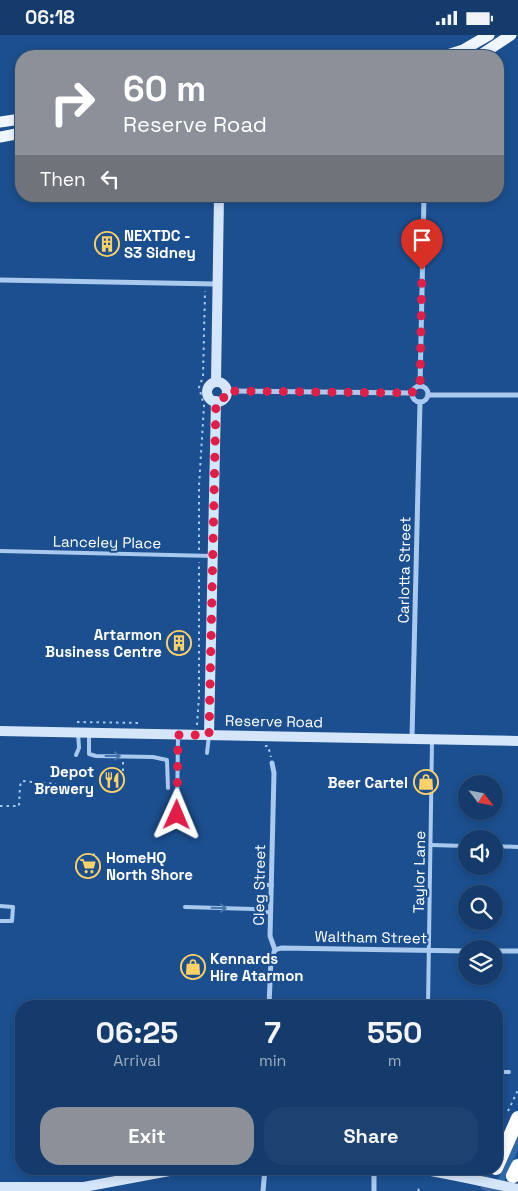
<!DOCTYPE html>
<style>
body{margin:0;font-family:"Space Grotesk",sans-serif;background:#1d4271;color:#f1f3f6;height:100vh;display:flex;flex-direction:column;font-size:19px;white-space:nowrap}
*{box-sizing:border-box;margin:0}
p{font-size:16px;color:#9dadc1}
.icon{flex:none;width:28px;height:28px;fill:none;stroke:currentColor;stroke-width:2;stroke-linecap:round;stroke-linejoin:round}
.map{position:relative;flex:1;overflow:hidden}
.panel{position:absolute;left:15px;top:965px;width:488px;height:175px;display:flex;flex-direction:column;background:#143b6b;border-radius:20px;box-shadow:0 2px 8px #0003,0 0 0 1px #33557e}
.panel>*{flex:none}
.banner{position:absolute;left:15px;top:15px;width:489px;height:152px;border-radius:20px;box-shadow:0 2px 8px #0003,0 0 0 1px #33557e;background:#8c9099;color:#fff;overflow:hidden}
.needle{width:32px;rotate:122deg}
.tools{position:absolute;left:458px;top:740px;display:grid;gap:10px}
.tools a{display:grid;place-items:center;width:45px;height:45px;border-radius:50%;background:#143b6b;box-shadow:0 2px 8px #0003,0 0 0 1px #33557e;font-size:25px}
.pin{position:absolute;display:grid;place-items:center;width:42px;height:42px;color:#fff;margin:-51px -21px;border-radius:50% 50% 50% 0;rotate:-45deg;box-shadow:0 0 5px #0007}
.pin .icon{rotate:45deg}
.me{position:absolute;width:55px;margin:-28px;rotate:1deg;stroke-linejoin:round;filter:drop-shadow(0 0 4px #0008)}
.turn{display:flex;align-items:center;gap:18px;height:105px;padding:0 25px;font-size:22px}
.turn .icon{width:65px;height:65px;stroke-width:2.5}
.turn b{display:block;font-size:35px;line-height:42px}
.then{display:flex;align-items:center;height:48px;padding:0 25px;background:#0003;gap:10px;font-size:19px}
.eta{display:flex;justify-content:space-evenly;align-items:center;height:85px;text-align:center}
.eta b{font-size:30px;font-weight:700;line-height:35px}
.button{display:flex;gap:10px;margin-top:auto;padding:10px 25px}
.button a{flex:1;height:58px;border-radius:20px;background:#8c9099;color:#fff;font-size:20px;font-weight:700;line-height:58px;text-align:center}
.button a+a{background:#1d4271;color:#f1f3f6}
.status{display:flex;justify-content:space-between;align-items:center;height:35px;padding:0 25px;background:#143b6b;direction:ltr}
.status svg{height:14px;fill:currentColor}
.map>svg:first-child{display:block}
.green{fill:#2e69ad}
.lines{fill:none;stroke-linecap:round;stroke-linejoin:round}
.highway-tunnel{stroke:#3d69a0;stroke-width:14;stroke-dasharray:14 7;stroke-linecap:butt}
.path{stroke:#a9c9ee;stroke-width:2;stroke-dasharray:2.5 4;stroke-linecap:butt}
.lane{stroke:#a9c9ee;stroke-width:4}
.street{stroke:#a9c9ee;stroke-width:5}
.secondary{stroke:#d6e6fa;stroke-width:10}
.primary{stroke:#f0f6ff;stroke-width:11}
.highway{stroke:#fff;stroke-width:14}
.secondary-bridge{stroke:#d6e6fa;stroke-width:10}
.oneway{stroke:#4674ac}
.route{stroke:#e11d48;stroke-width:9;stroke-dasharray:0 16.2}
.labels{text-anchor:middle;dominant-baseline:central;stroke-width:4.5;stroke-linejoin:round;paint-order:stroke}
.poi-label{font-size:15px;font-weight:bold;fill:#fff;stroke:#1b4f8f;text-anchor:start}
.street-label{font-size:15px;fill:#fff;stroke:#1b4f8f}
</style>
<div class="status"><b>06:18</b><svg viewBox="0 0 49 12"><path d="M0 12V9h3v3zM5 12V6h3v6zM10 12V3h3v9zM15 12V0h3v12zM26 1h20v11H26zM47 4h2v5h-2z"/></svg></div>
<div class="map">
<svg width="518" height="1156" viewBox="0 0 518 1156">
<rect width="100%" height="100%" fill="#1b4f8f"/>
<polygon class="green" points="518,1098 518,1115 500,1156 493,1156"/>
<g class="lines">
<polyline class="highway-tunnel" points="487,1156 495,1136"/>
<g class="path">
<polyline points="199,515 199,451 204,371 199,352 203,342 205,256"/>
<polyline points="77,687 142,688"/>
<polyline points="197,690 199,661 199,527"/>
<polyline points="265,711 268,711 271,722"/>
<polyline points="123,727 123,752"/>
<polyline points="0,771 19,771 20,751 22,746 56,749"/>
<polyline points="94,834 94,817"/>
<polyline points="508,1076 518,1055"/>
<polyline points="418,1156 420,1151"/>
</g>
<g class="lane">
<polyline points="0,516 213,521"/>
<polyline points="89,700 89,719 96,721 153,722 167,725 168,753"/>
<polyline points="207,718 209,700"/>
<polyline points="76,720 79,713 78,697"/>
<polyline points="177,780 178,700"/>
<polyline points="431,810 466,811"/>
<polyline points="494,811 518,812"/>
<polyline points="254,850 272,850"/>
<polyline points="0,871 13,872 12,886 0,886"/>
<polyline points="185,872 253,874 271,878"/>
<polyline points="428,971 432,706"/>
<polyline points="496,1037 509,1037"/>
</g>
<g class="street">
<polyline points="0,245 216,249"/>
<circle cx="420" cy="359" r="8"/>
<polyline points="420,351 424,161"/>
<polyline points="227,356 411,358"/>
<polyline points="428,360 518,360"/>
<polyline points="412,703 420,367"/>
<polyline points="275,915 281,913 466,916"/>
<polyline points="494,916 518,916"/>
<polyline points="269,971 271,923 275,915 270,901 274,738 272,728"/>
<polyline points="263,1156 265,1134"/>
<polyline points="374,1156 374,1134"/>
</g>
<g class="secondary">
<polyline points="216,347 219,161"/>
<circle cx="217" cy="357" r="10"/>
<polyline points="0,696 518,706"/>
<polyline points="209,700 216,366"/>
<polyline points="421,1134 462,1142"/>
<polyline points="0,1152 84,1152 180,1134"/>
</g>
<g class="primary">
<polyline points="444,21 463,15 489,0"/>
<polyline points="479,21 511,0"/>
<polyline points="0,87 21,84"/>
<polyline points="0,102 21,98"/>
</g>
<g class="highway">
<polyline points="496,1133 518,1083"/>
<polyline points="513,1141 518,1131"/>
</g>
<polyline class="secondary-bridge" points="462,1142 518,1154"/>
</g>
<defs><path id="oneway-shaft" d="M-6 0H5M1.5-3L5.5 0L1.5 3" fill="none" stroke-width="1.6" stroke-linecap="round" stroke-linejoin="round" transform="scale(1.25)"/></defs>
<g class="oneway">
<use href="#oneway-shaft" transform="translate(113 721)"/>
<use href="#oneway-shaft" transform="translate(219 873) rotate(2)"/>
</g>
<g class="lines">
<polyline class="route" points="177,780 178,700 209,700 216,366 225,362 226,356 412,358 414,353 420,351 422,235"/>
</g>
<defs>
<symbol id="building-ring" viewBox="-11 -11 22 22"><circle r="9.5" fill="#1b4f8f" stroke="#ffd166" stroke-width="1.5"/><path d="M-4-6H4V6H1V3H-1V6H-4ZM-2.5-4.3h1.7v1.8h-1.7ZM.8-4.3h1.7v1.8H.8ZM-2.5-1h1.7V.8h-1.7ZM.8-1h1.7V.8H.8Z" fill="#ffd166"/></symbol>
<symbol id="restaurant-ring" viewBox="-11 -11 22 22"><circle r="9.5" fill="#1b4f8f" stroke="#ffd166" stroke-width="1.5"/><path d="M-5-6h1v4h1v-4h1v4h1v-4h1v5L-1.5 .5V6h-2V.5L-5-1ZM5-6V6H3V1.5H1.5Q1.5-4 5-6Z" fill="#ffd166"/></symbol>
<symbol id="shop-ring" viewBox="-11 -11 22 22"><circle r="9.5" fill="#1b4f8f" stroke="#ffd166" stroke-width="1.5"/><path d="M-5-2.5h2.3a2.7 3.5 0 0 1 5.4 0H5L5.5 6h-11ZM-1.5-2.5h3a1.5 2.3 0 0 0-3 0Z" fill="#ffd166"/></symbol>
<symbol id="supermarket-ring" viewBox="-11 -11 22 22"><circle r="9.5" fill="#1b4f8f" stroke="#ffd166" stroke-width="1.5"/><path d="M-6-5.5h2.5l.6 2H6L4.5 2H-2.5L-4.4-4H-6ZM-1.5 3.2a1.3 1.3 0 1 0 .1 0ZM3 3.2a1.3 1.3 0 1 0 .1 0Z" fill="#ffd166"/></symbol>
</defs>
<g fill-rule="evenodd">
<use href="#building-ring" x="93" y="195" width="28" height="28"/>
<use href="#building-ring" x="165" y="594" width="28" height="28"/>
<use href="#restaurant-ring" x="98" y="731" width="28" height="28"/>
<use href="#shop-ring" x="412" y="733" width="28" height="28"/>
<use href="#supermarket-ring" x="74" y="817" width="28" height="28"/>
<use href="#shop-ring" x="179" y="918" width="28" height="28"/>
</g>
<g class="labels">
<g class="poi-label">
<text x="124" y="200">NEXTDC -<tspan x="124" dy="17">S3 Sidney</tspan></text>
<text x="162" y="599" text-anchor="end">Artarmon<tspan x="162" dy="17">Business Centre</tspan></text>
<text x="94" y="736" text-anchor="end">Depot<tspan x="94" dy="17">Brewery</tspan></text>
<text x="408" y="747" text-anchor="end">Beer Cartel</text>
<text x="106" y="822">HomeHQ<tspan x="106" dy="17">North Shore</tspan></text>
<text x="210" y="923">Kennards<tspan x="210" dy="17">Hire Atarmon</tspan></text>
</g>
<g class="street-label">
<text transform="translate(107 507) rotate(1)">Lanceley Place</text>
<text transform="translate(404 535) rotate(-89)">Carlotta Street</text>
<text transform="translate(274 686) rotate(1)">Reserve Road</text>
<text transform="translate(419 837) rotate(-89)">Taylor Lane</text>
<text transform="translate(259 850) rotate(-89)">Cleg Street</text>
<text transform="translate(371 902) rotate(1)">Waltham Street</text>
</g>
</g>
</svg>
<div class="tools">
<a><svg class="needle" viewBox="-14 -14 28 28"><path d="M0-13l5 13h-10z" fill="#e53935"/><path d="M0 13l5-13h-10z" fill="#9dadc1"/></svg></a>
<a><svg class="icon" aria-label="sound" viewBox="0 0 24 24"><path d="M4 9h4l5-4v14l-5-4H4zM17 9q2 3 0 6"/></svg></a>
<a><svg class="icon" aria-label="search" viewBox="0 0 24 24"><circle cx="10" cy="10" r="6"/><path d="M15 15l6 6"/></svg></a>
<a><svg class="icon" aria-label="layers" viewBox="0 0 24 24"><path d="M12 4l9 5-9 5-9-5zM3 14l9 5 9-5"/></svg></a>
</div>
<div class="pin" style="left:422px;top:235px;background:#d93025"><svg class="icon" aria-label="arrive" viewBox="0 0 24 24"><path d="M6 21V4h12l-3 4 3 4H6"/></svg></div>
<svg class="me" style="left:177px;top:780px" viewBox="-20 -20 40 40"><path d="M0-17L14 15 0 8-14 15z" fill="#e11d48" stroke="#fff" stroke-width="4"/></svg>
<div class="banner">
<div class="turn"><svg class="icon" aria-label="right" viewBox="0 0 24 24"><path d="M7 20v-9h11M14 6l5 5-5 5"/></svg><div><b>60 m</b>Reserve Road</div></div>
<div class="then">Then<svg class="icon" aria-label="left" viewBox="0 0 24 24"><path d="M17 20v-9H6M10 6l-5 5 5 5"/></svg></div>
</div>
<section class="panel">
<div class="eta">
<div><b>06:25</b><p>Arrival</p></div>
<div><b>7</b><p>min</p></div>
<div><b>550</b><p>m</p></div>
</div>
<div class="button"><a>Exit</a><a>Share</a></div>
</section>
</div>
